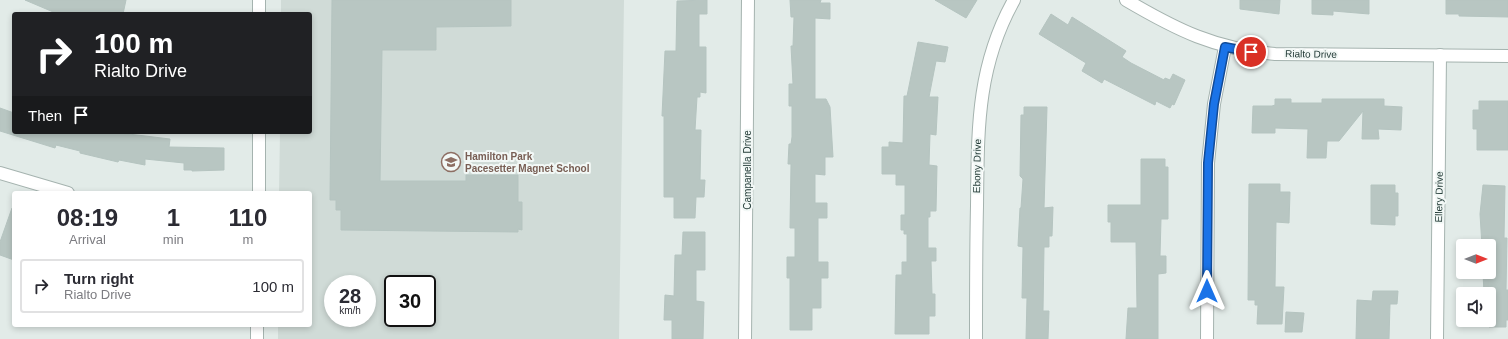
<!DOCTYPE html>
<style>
body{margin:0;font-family:Helvetica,sans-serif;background:#f2f2f3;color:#2b2b33;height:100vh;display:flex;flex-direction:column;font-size:15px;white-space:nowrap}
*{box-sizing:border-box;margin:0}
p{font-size:13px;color:#7c7c81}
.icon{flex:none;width:22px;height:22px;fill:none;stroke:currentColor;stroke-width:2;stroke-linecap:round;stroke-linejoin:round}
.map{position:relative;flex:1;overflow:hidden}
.details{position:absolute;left:12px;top:191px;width:300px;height:136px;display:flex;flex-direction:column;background:#fff;border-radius:4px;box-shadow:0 2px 6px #0003}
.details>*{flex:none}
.top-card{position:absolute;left:12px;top:12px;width:300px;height:122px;border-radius:4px;box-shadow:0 2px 6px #0003;background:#202124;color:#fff;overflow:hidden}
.needle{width:26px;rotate:90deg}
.fabs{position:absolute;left:1456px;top:239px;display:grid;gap:8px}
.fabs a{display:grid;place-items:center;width:40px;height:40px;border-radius:4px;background:#fff;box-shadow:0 2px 6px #0003;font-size:20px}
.speed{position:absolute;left:324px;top:275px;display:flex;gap:8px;font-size:20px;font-weight:700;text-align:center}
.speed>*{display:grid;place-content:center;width:52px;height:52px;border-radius:50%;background:#fff;box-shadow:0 2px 6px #0003;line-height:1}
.speed small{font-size:10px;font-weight:400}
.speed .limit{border:2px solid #111;border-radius:6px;background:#fff;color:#111}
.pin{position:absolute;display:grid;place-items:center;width:34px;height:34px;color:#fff;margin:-17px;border:2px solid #fff;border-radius:50%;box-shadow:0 1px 4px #0007}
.me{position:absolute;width:44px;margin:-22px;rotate:0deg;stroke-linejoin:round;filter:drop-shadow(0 0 3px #0008)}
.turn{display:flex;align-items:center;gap:14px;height:84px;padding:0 16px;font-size:18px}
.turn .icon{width:52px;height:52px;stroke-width:2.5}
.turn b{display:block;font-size:28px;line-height:34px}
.then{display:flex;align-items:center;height:38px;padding:0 16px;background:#0003;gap:8px;font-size:15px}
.eta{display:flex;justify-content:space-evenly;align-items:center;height:68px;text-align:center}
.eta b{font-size:24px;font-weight:600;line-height:28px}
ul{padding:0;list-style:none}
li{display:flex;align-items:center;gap:12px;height:54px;margin:0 8px 6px;padding:0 8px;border:2px solid #e1e1e2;border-radius:4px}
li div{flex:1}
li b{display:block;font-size:15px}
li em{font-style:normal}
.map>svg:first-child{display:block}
.built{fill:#d0dbd7;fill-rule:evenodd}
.building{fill:#b8c6c2;stroke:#b5c4c0}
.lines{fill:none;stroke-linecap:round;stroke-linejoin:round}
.minor-casing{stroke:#a5b3af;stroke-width:14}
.minor{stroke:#fff;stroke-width:12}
.route-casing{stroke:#114b97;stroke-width:10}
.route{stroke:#1a73e8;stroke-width:7}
.labels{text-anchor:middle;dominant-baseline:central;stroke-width:4;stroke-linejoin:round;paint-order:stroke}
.street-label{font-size:10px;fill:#233b37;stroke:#f2f8f6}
.education-label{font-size:10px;font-weight:bold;fill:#785e54;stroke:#f2f8f6;text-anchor:start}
</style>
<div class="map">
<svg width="1508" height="339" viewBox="0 0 1508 339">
<rect width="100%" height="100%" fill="#e2ebe8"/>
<path class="built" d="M281,0h343l-5,339h-341v-14h32v-132h-31l1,-61h30v-118h-29zM333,284h34v34h-34zM393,284h34v34h-34z"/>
<g class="building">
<polygon points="25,0 126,0 123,14 58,14"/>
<polygon points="332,0 511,0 511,26 436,27 436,50 382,50 380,181 466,181 466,175 518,175 518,202 522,202 522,230 518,229 518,232 341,230 341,210 336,210 336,200 330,200"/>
<polygon points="707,0 707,14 699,14 699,47 706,47 706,93 700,92 700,97 697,97 695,130 701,130 700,180 705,180 704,197 696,197 695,218 674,218 674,197 664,197 664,116 662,116 665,51 676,51 677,1"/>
<polygon points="790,0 821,0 820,3 830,3 830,19 815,18 815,99 826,99 830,107 833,157 825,157 825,175 815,174 815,203 827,203 827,218 818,218 818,262 828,262 828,278 821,278 821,308 812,308 812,330 790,330 790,278 787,278 787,257 795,257 795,228 790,228 791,164 788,164 789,144 791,144 792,137 792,106 789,106 789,84 793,84 791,46 793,46 794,17 791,17"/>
<polygon points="935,0 977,0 966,18"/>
<polygon points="1240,0 1280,0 1279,14 1240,9"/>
<polygon points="1312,0 1369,0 1369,14 1333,11 1333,15 1312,14"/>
<polygon points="1446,0 1508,0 1508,17 1459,16 1459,14 1446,14"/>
<polygon points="1051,14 1068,25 1072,17 1126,51 1122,57 1131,63 1164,80 1165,78 1170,80 1173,74 1185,80 1174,105 1172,104 1170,108 1156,101 1155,105 1104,79 1102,83 1082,71 1086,63 1039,34"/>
<polygon points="918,42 948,47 945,62 936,61 929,97 938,97 936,135 930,134 929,165 937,166 936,211 930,211 930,217 928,217 928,248 936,248 936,261 931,261 932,294 935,294 935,316 929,316 929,334 895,334 896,275 902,275 902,262 907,262 907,234 904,234 904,230 901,230 901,215 905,215 905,185 896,185 896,174 882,174 882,147 889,147 889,142 903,143 904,96 907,96"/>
<polygon points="1275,99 1291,99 1291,103 1322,103 1322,99 1384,99 1384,106 1402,107 1401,130 1378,129 1379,139 1362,139 1363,111 1339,141 1327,141 1326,158 1307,158 1308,129 1275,128 1275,133 1252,133 1253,106 1272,106 1275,105"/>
<polygon points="1479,101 1508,101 1508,150 1477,150 1477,129 1473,129 1473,110 1479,110"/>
<polygon points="1024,107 1047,107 1044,208 1053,207 1052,236 1049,236 1049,247 1044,247 1043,311 1049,311 1048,339 1026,339 1027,298 1022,298 1023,247 1018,246 1020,208 1021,208 1023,179 1020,176 1021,115 1024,115"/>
<polygon points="0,108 14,113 14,132 112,132 170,139 169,147 224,148 224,170 192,171 192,170 184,170 184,163 145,159 145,165 119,160 118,162 80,153 80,151 56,145 55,148 0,131"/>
<polygon points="1141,159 1165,159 1165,167 1168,167 1168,219 1161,219 1160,256 1166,256 1166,273 1158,274 1158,339 1126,339 1128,308 1137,308 1136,242 1111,242 1111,222 1108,222 1108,205 1141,205"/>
<polygon points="1249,184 1280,184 1280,192 1290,192 1289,223 1276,222 1275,287 1284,287 1282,324 1257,324 1258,305 1255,305 1255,300 1248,300"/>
<polygon points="1371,185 1395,185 1395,193 1398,193 1398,216 1395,216 1395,225 1371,224"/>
<polygon points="1483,185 1505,186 1504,238 1507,238 1506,290 1508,290 1508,320 1506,320 1506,327 1489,327 1489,294 1484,294 1483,272 1489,272 1489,246 1482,246 1480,214"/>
<polygon points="12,208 14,208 14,260 0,255 0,242"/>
<polygon points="683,232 705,232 705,270 696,270 696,301 704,302 703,339 672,339 672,320 664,320 665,295 674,296 675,255 682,255"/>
<polygon points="1373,291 1398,291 1397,304 1390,304 1389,339 1356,339 1357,300 1372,301"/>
<polygon points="1286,312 1304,313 1302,332 1285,332"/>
</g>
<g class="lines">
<defs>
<g id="minor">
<path d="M1126,0c51,30 89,49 149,54l233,2"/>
<polyline points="259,14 259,0"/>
<polyline points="0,173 68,193"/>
<polyline points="259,193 259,132"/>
<polyline points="257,339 257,325"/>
<polyline points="745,339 748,0"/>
<path d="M976,339c0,-44 0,-89 1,-133 1,-75 -1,-138 37,-206"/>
<polyline points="1207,339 1208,163 1214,104 1225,47"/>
<polyline points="1437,339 1440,55"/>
</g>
</defs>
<use href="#minor" class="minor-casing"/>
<use href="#minor" class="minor"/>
</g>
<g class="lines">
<defs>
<polyline id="route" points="1207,291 1208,163 1214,104 1225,47 1251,52"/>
</defs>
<use href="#route" class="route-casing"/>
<use href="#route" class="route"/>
</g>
<defs>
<symbol id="school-ring" viewBox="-11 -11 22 22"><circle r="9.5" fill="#f2f8f6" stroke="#8d6e63" stroke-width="1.5"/><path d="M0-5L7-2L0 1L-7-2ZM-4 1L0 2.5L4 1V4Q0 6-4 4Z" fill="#8d6e63"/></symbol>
</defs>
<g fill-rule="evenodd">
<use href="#school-ring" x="440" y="151" width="22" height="22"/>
</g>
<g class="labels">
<g class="street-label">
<text transform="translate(1311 54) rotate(1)">Rialto Drive</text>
<text transform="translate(977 166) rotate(-89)">Ebony Drive</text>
<text transform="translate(747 170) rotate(-90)">Campanella Drive</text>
<text transform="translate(1439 197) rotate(-89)">Ellery Drive</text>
</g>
<g class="education-label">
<text x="465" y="156">Hamilton Park<tspan x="465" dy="12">Pacesetter Magnet School</tspan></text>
</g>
</g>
</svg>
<div class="fabs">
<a><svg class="needle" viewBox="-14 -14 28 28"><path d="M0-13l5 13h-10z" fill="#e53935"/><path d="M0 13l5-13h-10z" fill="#7c7c81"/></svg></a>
<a><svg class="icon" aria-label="sound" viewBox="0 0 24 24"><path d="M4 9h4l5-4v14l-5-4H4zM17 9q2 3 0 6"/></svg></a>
</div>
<div class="speed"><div>28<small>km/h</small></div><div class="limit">30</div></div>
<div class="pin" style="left:1251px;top:52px;background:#d93025"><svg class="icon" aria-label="arrive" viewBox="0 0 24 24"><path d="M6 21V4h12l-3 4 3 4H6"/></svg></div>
<svg class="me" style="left:1207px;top:291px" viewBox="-20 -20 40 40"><path d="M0-17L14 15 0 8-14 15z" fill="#1a73e8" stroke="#fff" stroke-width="4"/></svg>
<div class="top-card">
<div class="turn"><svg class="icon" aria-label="right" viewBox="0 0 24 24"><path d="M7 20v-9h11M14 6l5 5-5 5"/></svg><div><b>100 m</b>Rialto Drive</div></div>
<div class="then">Then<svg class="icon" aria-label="arrive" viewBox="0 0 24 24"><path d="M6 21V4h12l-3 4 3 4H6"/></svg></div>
</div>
<section class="details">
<div class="eta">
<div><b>08:19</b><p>Arrival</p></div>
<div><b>1</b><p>min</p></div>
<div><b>110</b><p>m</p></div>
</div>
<ul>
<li><svg class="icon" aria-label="right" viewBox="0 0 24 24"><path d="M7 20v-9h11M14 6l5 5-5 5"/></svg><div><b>Turn right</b><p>Rialto Drive</p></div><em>100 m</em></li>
</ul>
</section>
</div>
